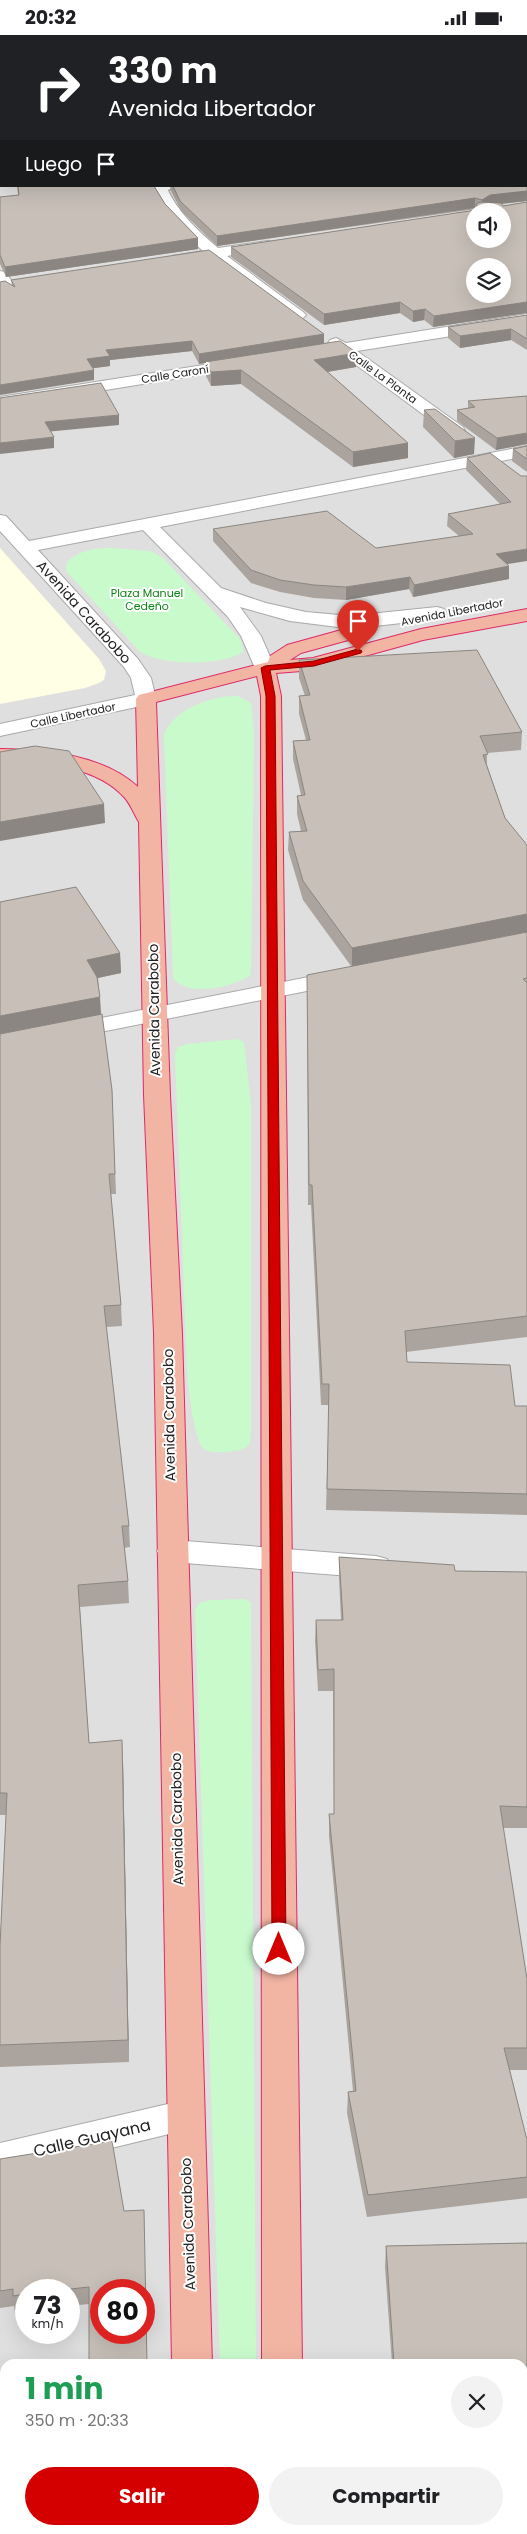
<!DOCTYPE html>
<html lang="es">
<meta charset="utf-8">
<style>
body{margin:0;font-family:Poppins,sans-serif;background:#f2f2f2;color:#202124;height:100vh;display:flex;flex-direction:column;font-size:19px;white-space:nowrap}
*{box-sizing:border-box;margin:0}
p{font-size:16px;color:#757577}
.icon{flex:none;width:28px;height:28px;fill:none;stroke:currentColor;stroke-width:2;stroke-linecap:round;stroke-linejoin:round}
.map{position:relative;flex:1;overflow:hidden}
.side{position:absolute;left:0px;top:2324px;width:528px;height:176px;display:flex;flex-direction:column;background:#fff;border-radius:15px 15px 0 0;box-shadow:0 5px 20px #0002}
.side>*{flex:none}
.guide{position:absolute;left:0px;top:0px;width:528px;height:152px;box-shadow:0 5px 20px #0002;background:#202124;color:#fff;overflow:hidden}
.tools{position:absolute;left:466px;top:168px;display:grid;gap:10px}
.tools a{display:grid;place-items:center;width:45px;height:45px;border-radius:50%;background:#fff;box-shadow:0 5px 20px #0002;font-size:25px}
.speed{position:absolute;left:15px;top:2244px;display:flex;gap:10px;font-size:25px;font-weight:700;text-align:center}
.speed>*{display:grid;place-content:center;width:65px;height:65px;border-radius:50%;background:#fff;box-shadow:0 5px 20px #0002;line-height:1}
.speed small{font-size:12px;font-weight:400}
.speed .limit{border:8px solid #d22;background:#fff;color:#111}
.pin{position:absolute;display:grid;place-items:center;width:42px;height:42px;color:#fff;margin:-51px -21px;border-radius:50% 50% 50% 0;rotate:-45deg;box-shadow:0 0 5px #0007}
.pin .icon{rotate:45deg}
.me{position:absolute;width:55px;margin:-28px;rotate:0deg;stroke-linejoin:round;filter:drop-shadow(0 0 4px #0008)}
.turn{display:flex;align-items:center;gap:18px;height:105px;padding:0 25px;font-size:22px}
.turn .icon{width:65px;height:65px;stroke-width:2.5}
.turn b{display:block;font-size:35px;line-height:42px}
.then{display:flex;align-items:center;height:48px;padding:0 25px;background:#0003;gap:10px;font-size:19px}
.round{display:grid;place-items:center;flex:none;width:52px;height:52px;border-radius:26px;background:#f2f2f2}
.overview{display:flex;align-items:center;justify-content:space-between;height:85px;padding:0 25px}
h1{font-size:30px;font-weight:700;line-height:38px;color:#1e9e55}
.cta{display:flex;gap:10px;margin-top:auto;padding:10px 25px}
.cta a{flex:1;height:58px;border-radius:30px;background:#d40000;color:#fff;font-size:20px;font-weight:700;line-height:58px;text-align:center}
.cta a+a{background:#f2f2f2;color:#202124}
.status{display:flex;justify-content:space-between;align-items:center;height:35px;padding:0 25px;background:#fff;direction:ltr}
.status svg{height:14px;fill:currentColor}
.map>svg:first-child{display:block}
.residential{fill:#e0dfdf;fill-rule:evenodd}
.education{fill:#ffffe5}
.park{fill:#c8facc}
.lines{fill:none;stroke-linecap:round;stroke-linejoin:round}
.service-casing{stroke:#a9a9a9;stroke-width:3}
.minor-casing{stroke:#a9a9a9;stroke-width:2}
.trunk-casing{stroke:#dc2a67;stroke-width:2}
.service{fill:#fff;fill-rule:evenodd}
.minor{fill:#fff;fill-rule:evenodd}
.trunk{fill:#f2b4a3;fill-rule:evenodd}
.wall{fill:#aba49e}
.shaded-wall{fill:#8b8681}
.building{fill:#c7bfb8;stroke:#8b8681;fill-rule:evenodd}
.route{fill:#d40000;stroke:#8a0000}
.labels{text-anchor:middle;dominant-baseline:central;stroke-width:4;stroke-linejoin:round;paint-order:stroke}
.far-street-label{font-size:11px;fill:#222;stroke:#fff}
.far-park-label{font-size:11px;fill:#0c8416;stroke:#fff}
.street-label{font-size:14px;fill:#222;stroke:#fff}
.near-street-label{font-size:16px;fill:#222;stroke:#fff}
</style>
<div class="status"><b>20:32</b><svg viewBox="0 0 49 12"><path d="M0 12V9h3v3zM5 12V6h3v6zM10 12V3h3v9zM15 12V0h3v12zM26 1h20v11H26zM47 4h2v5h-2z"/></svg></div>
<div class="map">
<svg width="527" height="2499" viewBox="0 0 527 2499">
<rect width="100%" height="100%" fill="#f2efe9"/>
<path class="residential" d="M0,0h527v2499h-527zM1,1h525v150h-525zM475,176h27v28h-27zM475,231h27v28h-27zM26,2255h43v43h-43zM101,2255h43v43h-43zM5,2329h517v166h-517z"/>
<polygon class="education" points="0,513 99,624 106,636 104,645 99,648 85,653 0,669"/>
<g class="park">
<path d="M112,513l38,3 12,6 79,83 2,12c-20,14 -84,14 -104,-1l-73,-80 1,-9c12,-12 29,-14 45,-14z"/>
<path d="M238,661l13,7 3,31 -3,238 -1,4c-19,11 -62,22 -77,2l-9,-244c10,-25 48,-39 74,-38z"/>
<path d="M237,1004l7,3 7,63v328l-1,10c-5,8 -16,8 -25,9 -7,0 -17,1 -22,-4 -9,-9 -15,-62 -16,-76l-12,-318 3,-7 9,-3z"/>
<polygon points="245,1564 251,1568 251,1572 256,2329 220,2329 195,1575 199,1568 212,1565"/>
</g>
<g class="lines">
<defs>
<polygon id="service" points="176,151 160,159 153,155 158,151"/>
<g id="minor">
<rect x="109" y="0" width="12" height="1"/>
<path d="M152,151h14c11,26 31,44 52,62l50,-7 5,1 2,3 -2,3 -46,8 76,56 3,3 -3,3h-10l-81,-60 -35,5 -5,-1 -2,-3 2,-3 31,-5c-21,-19 -40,-38 -51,-65z"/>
<polygon points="0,236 5,237 14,249 11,252 6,254 0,251"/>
<polygon points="527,279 527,289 357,316 463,392 465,396 463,400 451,400 340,318 311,323 303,318 305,315 330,310 328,308 330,305 336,303 346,308"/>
<polygon points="242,324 250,329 248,332 0,372 0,362"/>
<polygon points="527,411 527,421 160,492 221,553 266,568 306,577 350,581 437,572 444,574 447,578 444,582 437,584 375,591 338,592 290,586 240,572 261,601 275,633 272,637 258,637 255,633 241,601 228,582 143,495 38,515 138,624 151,643 156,664 153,668 146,670 0,701 0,689 135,660 131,643 124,632 0,496 0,480 6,481 29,506"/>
<polygon points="344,935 352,937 356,942 352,947 0,1017 0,1003"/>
<polygon points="172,1505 376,1521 387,1524 392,1532 387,1540 376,1543 172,1527 161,1524 157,1516 161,1508"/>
<polygon points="185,2065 198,2070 204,2081 198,2092 0,2140 0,2108"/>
</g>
<g id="trunk">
<path d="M527,574v12l-104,19 -109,30 -38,3 5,23 21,1668h-40l-1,-1668 -4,-20 -101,26 14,393 12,238 30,1031h-40l-18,-1031 -10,-238 -5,-273c-5,-8 -8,-17 -14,-24 -30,-34 -84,-35 -125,-37v-12c46,1 102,5 138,38l-2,-88 3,-4 129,-33 2,-6 17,-11 76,-21 7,2 3,4 -3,4 -69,19 -11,7 23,-2 108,-29z"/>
<polygon points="176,2495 218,2495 219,2499 175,2499"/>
<polygon points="262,2495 304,2495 305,2499 261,2499"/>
</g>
</defs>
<use href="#service" class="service-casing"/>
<use href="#minor" class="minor-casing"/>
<use href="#trunk" class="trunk-casing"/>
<use href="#service" class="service"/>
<use href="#minor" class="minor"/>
<use href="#trunk" class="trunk"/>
</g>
<g class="wall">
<polygon points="477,0 527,0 527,55 526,55 526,1 480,1"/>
<polygon points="0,6 1,6 1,92 0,92 0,70 1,69 0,69"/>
<polygon points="527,57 527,166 501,169 503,171 527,167 527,278 433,292 424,285 413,287 400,278 324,290 231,222 231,212 476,175 476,174 217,211 181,176 171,156 170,151 526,151"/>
<polygon points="17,151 154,151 165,169 198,203 198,214 6,242 0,229 0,162 18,160"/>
<polygon points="11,245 324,299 324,308 357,318 356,332 328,337 408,408 408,423 353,432 241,349 211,351 206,341 205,328 199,329 192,316 110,325 110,331 93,333 94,335 94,345 12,251"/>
<polygon points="527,280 527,315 511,305 460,313 448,303 448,292"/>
<polygon points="527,361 527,409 496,415 457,386 457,375 468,373 468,366"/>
<polygon points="424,375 474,419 454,423 423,392"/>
<polygon points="527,411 527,437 512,426 513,414"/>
<polygon points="467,423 521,441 507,529 509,544 413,562 409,554 346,565 314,563 280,557 251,548 213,506 213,494 376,513 459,501 447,491 448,479 500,469 466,435"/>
<polygon points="299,625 522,697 521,715 487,718 487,730 505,783 527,810 527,1302 406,1317 407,1327 515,1371 527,1371 527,1480 326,1475 329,1370 321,1370 311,1170 308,1170 307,959 351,931 303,865 288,815 289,797 301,796 297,779 297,761 301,760 293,724 293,706 306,705 299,679 299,661 305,661 299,643"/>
<polygon points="0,867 120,918 121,938 98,943 101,979 112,1055 116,1159 111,1159 121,1270 122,1291 106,1292 129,1491 130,1512 124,1513 128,1546 129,1568 80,1572 89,1708 123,1727 129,2027 0,2032 0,1911 6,1780 0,1780"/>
<polygon points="339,1522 455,1536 527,1537 527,1793 503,1793 527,1944 527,2035 510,2035 527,2105 527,2163 367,2182 347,2078 348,2057 353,2056 329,1801 329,1779 334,1779 333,1656 318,1656 315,1606 316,1585 341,1585 339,1543"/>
<polygon points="112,2106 89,2269 69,2271 69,2255 26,2255 26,2276 15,2278 14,2271 0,2273 0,2124"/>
<polygon points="527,2208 527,2499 340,2499 340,2497 403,2495 522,2495 522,2329 392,2329 385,2232 386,2211"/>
</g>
<g class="shaded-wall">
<polygon points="527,156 527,166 490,170 482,175 482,165 490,160"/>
<polygon points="475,163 475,173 217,211 217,201"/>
<polygon points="198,203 198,214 6,242 5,232"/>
<polygon points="400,267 400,278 324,290 324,279"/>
<polygon points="527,267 527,278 433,292 434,281"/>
<polygon points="425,274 424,285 413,287 413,276"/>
<polygon points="511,294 511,305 460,313 460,301"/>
<polygon points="324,299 324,309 199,329 199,319"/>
<polygon points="192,306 192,316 110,325 110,331 88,334 87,324 106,315"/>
<polygon points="357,318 356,332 314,339 314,325"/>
<polygon points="94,335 94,345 0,360 0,350"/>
<polygon points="241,335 241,349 211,351 211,337"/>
<polygon points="119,380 119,390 45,397 45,387"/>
<polygon points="527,398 527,409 496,415 497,403"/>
<polygon points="54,402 54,413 0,419 0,408"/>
<polygon points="475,403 474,419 454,423 455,406"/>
<polygon points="408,408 408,423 353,432 353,417"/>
<polygon points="527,514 527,526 496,531 496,519"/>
<polygon points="509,531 509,544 413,562 414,550"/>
<polygon points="410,542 409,554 346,565 346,552"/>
<polygon points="104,769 105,788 0,806 0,787"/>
<polygon points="527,879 527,898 352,932 352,913"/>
<polygon points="120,918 121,938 88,945 87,925"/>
<polygon points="100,962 101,981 0,1001 0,981"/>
<polygon points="122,1705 123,1727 129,2027 128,2005"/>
</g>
<g class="building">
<rect x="25" y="0" width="75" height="1"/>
<polygon points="496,0 527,0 527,46 526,46 526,1 499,1"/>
<rect x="0" y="6" width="1" height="54"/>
<polygon points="526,57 527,57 527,156 490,160 482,165 475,163 217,201 180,166 173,151 526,151"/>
<polygon points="1,66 1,82 0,82 0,70"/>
<polygon points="18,151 154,151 165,169 198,203 5,232 0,220 0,162 19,160"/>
<path d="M482,167l19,1 2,3 24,-4v100l-93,14 -9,-7 -12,2 -13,-9 -76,12 -93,-67 245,-37 1,-7zM475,176h27v28h-27zM475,231h27v28h-27z"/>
<polygon points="209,215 324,299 199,319 192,306 106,315 110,321 87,324 94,335 0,350 0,247 5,246 15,252 11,245"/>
<polygon points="527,280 527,304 511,294 460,301 448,292"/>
<polygon points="340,306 357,318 314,325 408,408 353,417 241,335 211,337 205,327"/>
<polygon points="101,348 119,380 45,387 54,402 0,408 0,363"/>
<polygon points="527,361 527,398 497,403 457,375 475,372 468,366"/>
<polygon points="435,374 475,403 455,406 424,375"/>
<polygon points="527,411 527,424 513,414"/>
<polygon points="490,418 521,441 527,441 527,514 496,519 509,531 414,550 410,542 346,552 314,550 280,545 251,535 213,494 327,476 376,513 473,499 448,479 511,467 467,423"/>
<polygon points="477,615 522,697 480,701 488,719 483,720 505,783 527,810 527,879 352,913 303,846 289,797 307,796 297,761 305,760 293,706 310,705 299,661 310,660 299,625"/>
<polygon points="35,711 69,716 104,769 0,787 0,717"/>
<polygon points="76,852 120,918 87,925 97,942 100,962 0,981 0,867"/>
<polygon points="527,897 527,943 523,944 527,948 527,1281 405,1296 407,1327 510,1330 515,1371 527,1371 527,1459 327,1454 329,1349 322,1349 312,1150 309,1150 307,940"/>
<polygon points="102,979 112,1055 115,1139 109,1139 121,1270 104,1271 129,1491 122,1491 128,1546 78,1550 89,1708 122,1705 128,2005 0,2010 0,1911 7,1758 0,1758 0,999"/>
<polygon points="339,1522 454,1530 455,1536 527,1537 527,1772 500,1771 527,1944 527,2013 504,2013 527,2105 527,2142 368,2160 348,2057 356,2056 329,1779 334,1779 334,1634 318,1635 316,1585 343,1585"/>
<path d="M112,2106l12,70 20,-1 3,154h-58v-77l-28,3h-35v4l-13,2v-7l-13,2v-132zM101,2255h43v43h-43z"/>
<polygon points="527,2208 527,2499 341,2499 340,2497 403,2495 522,2495 522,2329 394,2329 386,2211"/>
<rect x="8" y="2495" width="124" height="4"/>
</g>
<polygon class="route" points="358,614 362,616 361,618 314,631 270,635 275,661 286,1914 284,1918 274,1918 272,1914 266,661 261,633 265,631 314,626"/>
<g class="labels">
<g class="far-street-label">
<text transform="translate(175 339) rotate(-9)">Calle Caroní</text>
<text transform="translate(383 342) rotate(36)">Calle La Planta</text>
<text transform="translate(452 577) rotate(-11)">Avenida Libertador</text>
<text transform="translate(73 680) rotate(-12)">Calle Libertador</text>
</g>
<g class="far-park-label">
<text x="147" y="558">Plaza Manuel<tspan x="147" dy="13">Cedeño</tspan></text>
</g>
<g class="street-label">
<text transform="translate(84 577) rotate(48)">Avenida Carabobo</text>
<text transform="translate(154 975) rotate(-91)">Avenida Carabobo</text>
<text transform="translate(169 1380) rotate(-91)">Avenida Carabobo</text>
<text transform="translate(177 1784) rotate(-91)">Avenida Carabobo</text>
<text transform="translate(188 2189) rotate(-92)">Avenida Carabobo</text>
</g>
<g class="near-street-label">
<text transform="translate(92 2103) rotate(-13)">Calle Guayana</text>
</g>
</g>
</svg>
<div class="tools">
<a><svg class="icon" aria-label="sound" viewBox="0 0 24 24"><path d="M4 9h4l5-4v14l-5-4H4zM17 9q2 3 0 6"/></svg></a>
<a><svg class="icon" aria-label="layers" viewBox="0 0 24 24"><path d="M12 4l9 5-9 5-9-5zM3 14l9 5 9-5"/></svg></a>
</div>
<div class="speed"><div>73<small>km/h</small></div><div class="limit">80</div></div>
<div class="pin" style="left:358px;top:616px;background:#d93025"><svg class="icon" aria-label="arrive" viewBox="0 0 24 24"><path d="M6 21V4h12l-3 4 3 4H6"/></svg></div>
<svg class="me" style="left:279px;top:1914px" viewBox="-20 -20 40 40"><circle r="19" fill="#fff"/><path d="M0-13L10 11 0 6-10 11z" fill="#d40000"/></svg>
<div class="guide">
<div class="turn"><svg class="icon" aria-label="right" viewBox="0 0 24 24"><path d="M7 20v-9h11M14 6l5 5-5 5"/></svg><div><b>330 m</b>Avenida Libertador</div></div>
<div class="then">Luego<svg class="icon" aria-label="arrive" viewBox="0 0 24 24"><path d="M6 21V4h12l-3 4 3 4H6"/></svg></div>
</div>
<section class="side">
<div class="overview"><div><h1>1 min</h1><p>350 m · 20:33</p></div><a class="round"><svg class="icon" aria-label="close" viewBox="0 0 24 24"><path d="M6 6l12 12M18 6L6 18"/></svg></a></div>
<div class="cta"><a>Salir</a><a>Compartir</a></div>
</section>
</div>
